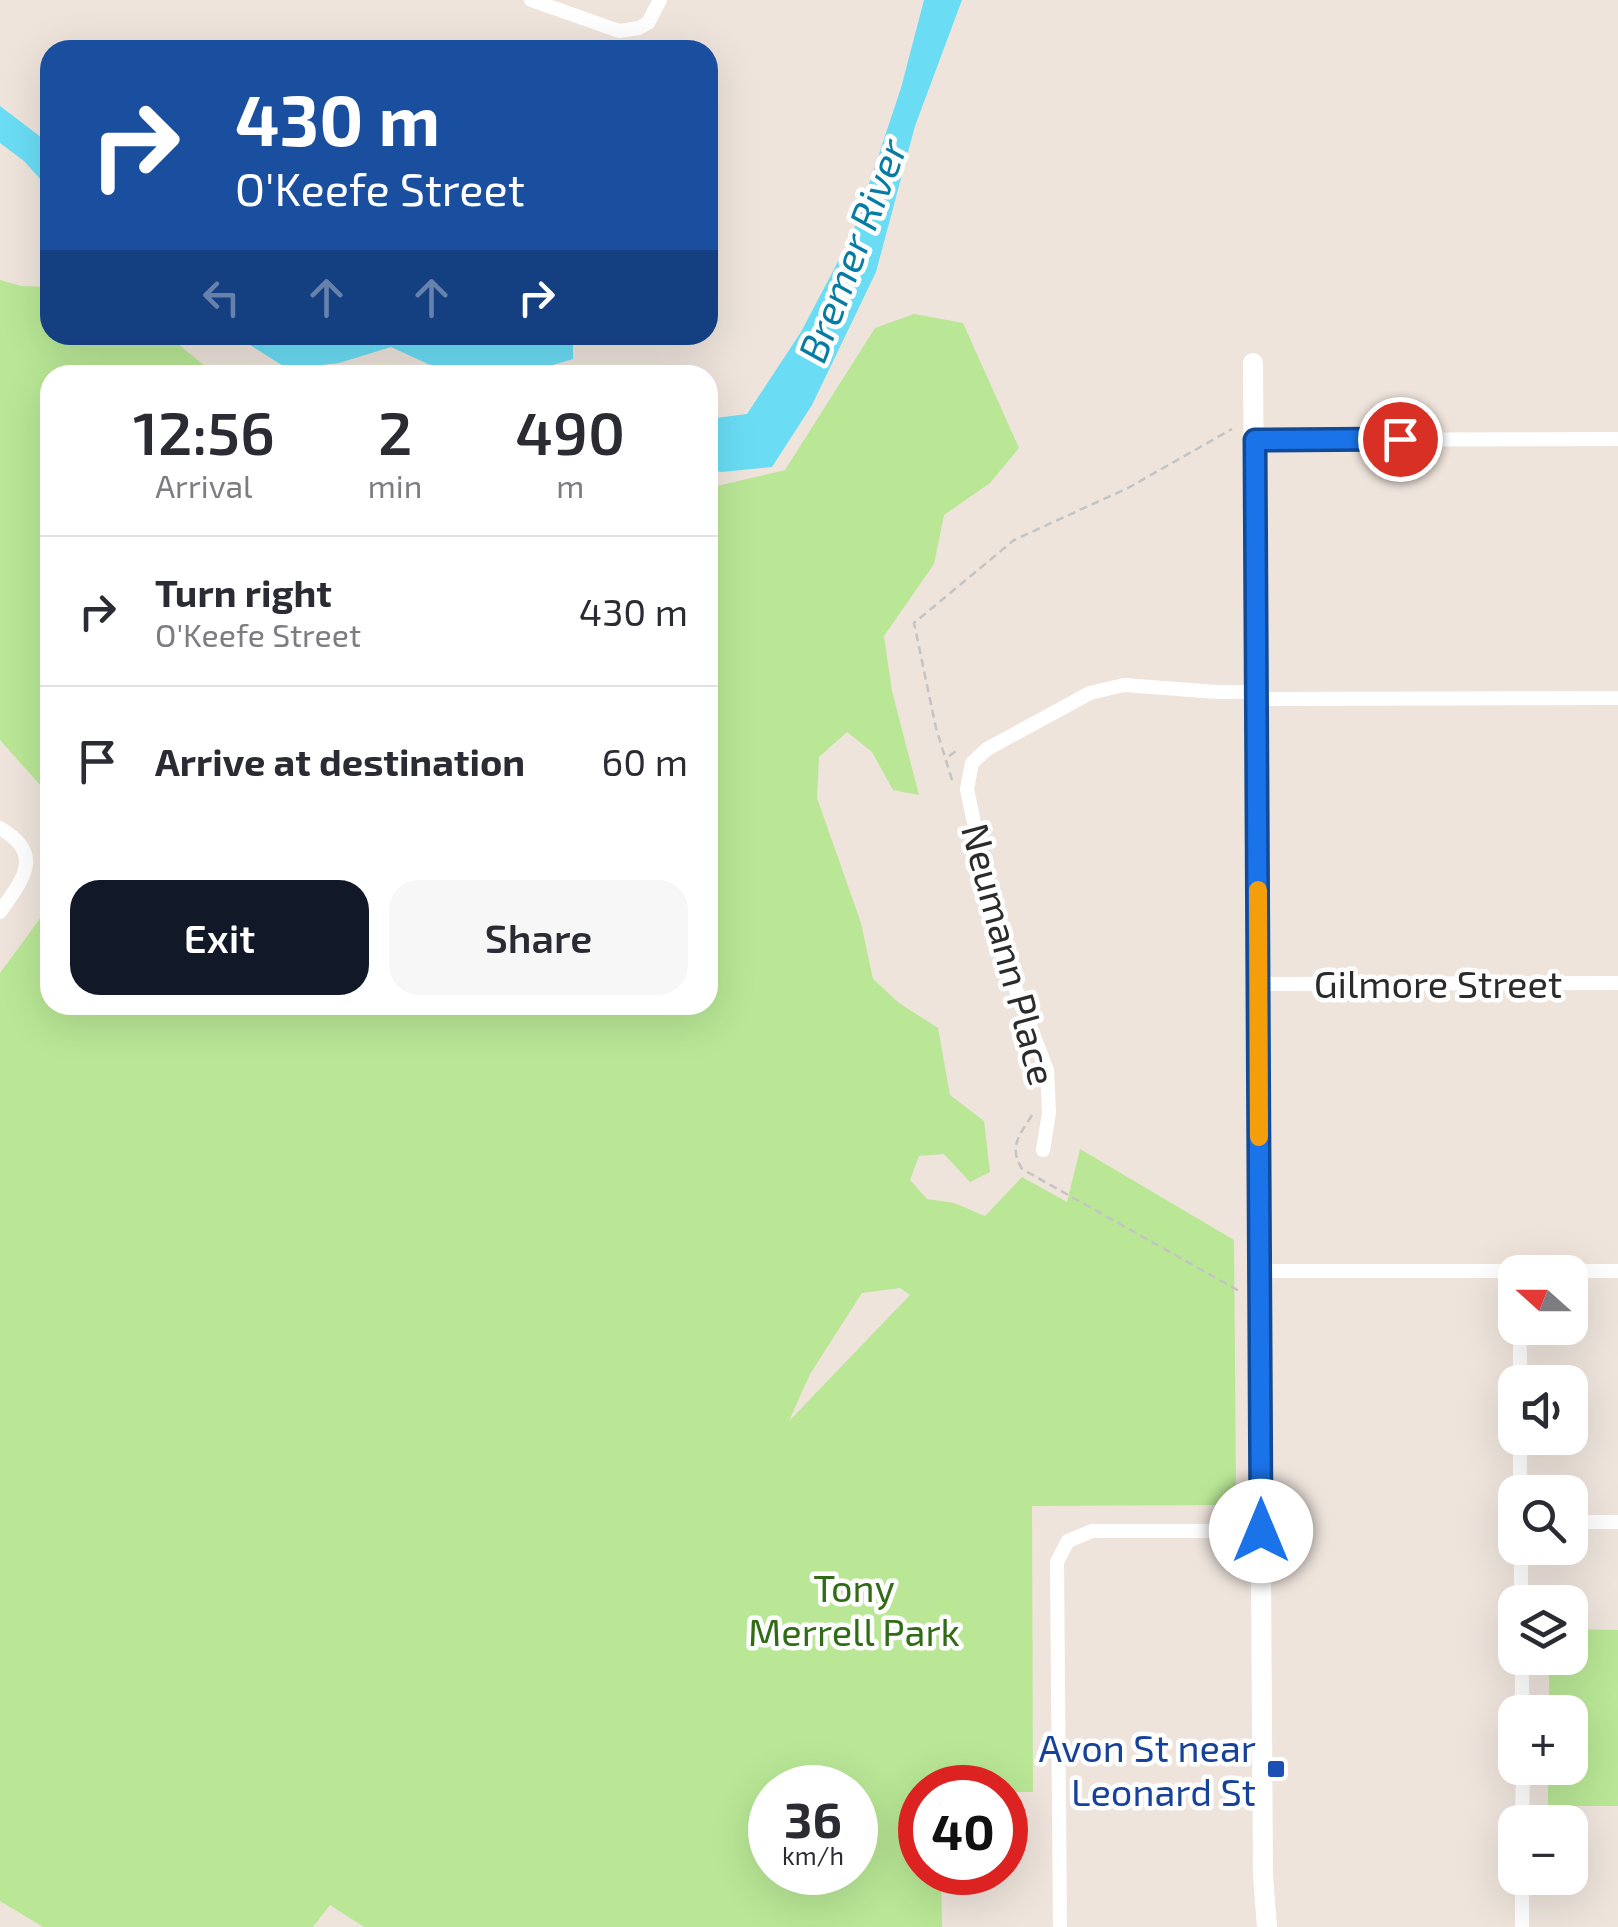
<!DOCTYPE html>
<meta charset="utf-8">
<style>
body{margin:0;font-family:"Exo 2",sans-serif;background:#f7f7f7;color:#2b2b33;height:100vh;display:flex;flex-direction:column;font-size:38px;white-space:nowrap}
*{box-sizing:border-box;margin:0}
p{font-size:32px;color:#7c7c81}
.icon{flex:none;width:55px;height:55px;fill:none;stroke:currentColor;stroke-width:2;stroke-linecap:round;stroke-linejoin:round}
.map{position:relative;flex:1;overflow:hidden}
.side{position:absolute;left:40px;top:365px;width:678px;height:650px;display:flex;flex-direction:column;background:#fff;border-radius:30px;box-shadow:0 10px 40px #0002}
.side>*{flex:none}
.top-card{position:absolute;left:40px;top:40px;width:678px;height:305px;border-radius:30px;box-shadow:0 10px 40px #0002;background:#1a4fa0;color:#fff;overflow:hidden}
.needle{width:65px;rotate:291deg}
.controls{position:absolute;left:1498px;top:1255px;display:grid;gap:20px}
.controls a{display:grid;place-items:center;width:90px;height:90px;border-radius:20px;background:#fff;box-shadow:0 10px 40px #0002;font-size:50px}
.speed{position:absolute;left:748px;top:1765px;display:flex;gap:20px;font-size:50px;font-weight:700;text-align:center}
.speed>*{display:grid;place-content:center;width:130px;height:130px;border-radius:50%;background:#fff;box-shadow:0 10px 40px #0002;line-height:1}
.speed small{font-size:25px;font-weight:400}
.speed .limit{border:15px solid #d22;background:#fff;color:#111}
.pin{position:absolute;display:grid;place-items:center;width:85px;height:85px;color:#fff;margin:-42px;border:5px solid #fff;border-radius:50%;box-shadow:0 2px 10px #0007}
.me{position:absolute;width:110px;margin:-55px;rotate:0deg;stroke-linejoin:round;filter:drop-shadow(0 0 8px #0008)}
.turn{display:flex;align-items:center;gap:35px;height:210px;padding:0 30px;font-size:45px}
.turn .icon{width:130px;height:130px;stroke-width:2.5}
.turn b{display:block;font-size:70px;line-height:85px}
.lanes{display:flex;align-items:center;height:95px;padding:0 30px;background:#0003;justify-content:center;gap:50px;direction:ltr}
.lanes .off{opacity:.35}
.eta{display:flex;justify-content:space-evenly;align-items:center;height:170px;text-align:center}
.eta b{font-size:60px;font-weight:600;line-height:70px}
.button{display:flex;gap:20px;margin-top:auto;padding:20px 30px}
.button a{flex:1;height:115px;border-radius:30px;background:#111827;color:#fff;font-size:40px;font-weight:600;line-height:115px;text-align:center}
.button a+a{background:#f7f7f7;color:#2b2b33}
ul{padding:0;list-style:none}
li{display:flex;align-items:center;gap:30px;height:150px;padding:0 30px;border-top:2px solid #e1e1e2}
li div{flex:1}
li b{display:block;font-size:38px}
li em{font-style:normal}
.map>svg:first-child{display:block}
.green{fill:#b9e796;fill-rule:evenodd}
.water{fill:#6addf5}
.lines{fill:none;stroke-linecap:round;stroke-linejoin:round}
.path{stroke:#c4c4c4;stroke-width:2.5;stroke-dasharray:8 5;stroke-linecap:butt}
.street{stroke:#fff;stroke-width:14}
.secondary{stroke:#fff;stroke-width:20}
.route-casing{stroke:#114b97;stroke-width:25}
.route{stroke:#1a73e8;stroke-width:18}
.slow{stroke:#f59e0b;stroke-width:18}
.transit-dot{fill:#1a4fb4;stroke:#fff;stroke-width:4}
.labels{text-anchor:middle;dominant-baseline:central;stroke-width:9;stroke-linejoin:round;paint-order:stroke}
.street-label{font-size:38px;fill:#2b2b2b;stroke:#fff}
.park-label{font-size:38px;fill:#306c16;stroke:#fff}
.transit-label{font-size:38px;fill:#164399;stroke:#fff;text-anchor:end}
.water-label{font-size:40px;font-style:italic;fill:#067ca4;stroke:#fff}
</style>
<div class="map">
<svg width="1618" height="1927" viewBox="0 0 1618 1927">
<rect width="100%" height="100%" fill="#eee4dc"/>
<g class="green">
<polygon points="0,280 21,286 50,287 50,335 167,335 216,375 50,375 50,796 0,740"/>
<path d="M914,314l49,9 56,125 -29,35 -46,32 -10,49 -50,72 8,55 27,104 -26,-5 -21,-38 -25,-20 -28,25 -2,41 44,125 12,56 26,24 39,25 12,67 34,26 6,51 -20,10 -26,-28 -25,2 -9,24 17,19 27,4 31,13 37,-39 45,25 13,-53 154,91 2,251 -3,9 -7,5 -194,1 1,286h-28v-4h-85v84l21,1 1,54h-578l-34,-22 -17,22h-270l-43,-26v-928l50,-68v100h658v-517l77,-18 90,-142zM900,1288l10,7 -121,126 21,-47 52,-81zM770,1788h85v84h-85z"/>
<polygon points="1570,1629 1618,1630 1618,1806 1548,1806 1548,1768 1570,1768 1570,1712 1549,1712 1549,1658 1570,1658"/>
</g>
<g class="water">
<polygon points="924,0 962,0 915,126 876,272 812,405 772,467 722,472 708,470 708,419 747,414 801,332 852,235 901,88"/>
<polygon points="0,106 50,144 50,190 24,161 0,143"/>
<polygon points="234,335 573,335 573,359 539,369 544,375 473,375 428,364 391,347 339,363 288,369"/>
</g>
<g class="lines">
<g class="path">
<polyline points="949,756 959,749"/>
<polyline points="952,780 936,728 914,623 1014,540 1128,488 1232,429"/>
<path d="M1032,1115c-12,20 -24,31 -10,54l219,123"/>
</g>
<g class="street">
<polyline points="531,0 619,31 639,28 648,23 660,0"/>
<polyline points="1255,440 1618,439"/>
<polyline points="1256,699 1618,698"/>
<path d="M0,828c45,26 23,51 0,84"/>
<polyline points="1258,984 1618,983"/>
<polyline points="1043,1150 1049,1113 1047,1070 1001,951 994,921 967,789 972,763 987,749 1090,693 1124,685 1217,692 1256,692"/>
<polyline points="1260,1271 1618,1271"/>
<polyline points="1520,1328 1520,1382"/>
<polyline points="1520,1438 1520,1492"/>
<polyline points="1570,1522 1618,1522"/>
<polyline points="1521,1548 1521,1602"/>
<polyline points="1522,1658 1522,1712"/>
<polyline points="1522,1822 1523,1768"/>
<polyline points="1060,1927 1057,1562 1068,1541 1092,1531 1261,1531"/>
<polyline points="1522,1927 1522,1878"/>
</g>
<polyline class="secondary" points="1253,363 1263,1876 1267,1927"/>
</g>
<g class="lines">
<defs>
<polyline id="route" points="1261,1531 1255,440 1400,439"/>
</defs>
<use href="#route" class="route-casing"/>
<use href="#route" class="route"/>
<polyline class="slow" points="1258,890 1259,1137"/>
</g>
<rect class="transit-dot" x="1266" y="1759" width="20" height="20" rx="5"/>
<g class="labels">
<g class="street-label">
<text transform="translate(1010 954) rotate(75)">Neumann Place</text>
<text x="1438" y="983">Gilmore Street</text>
</g>
<g class="park-label">
<text x="854" y="1587">Tony<tspan x="854" dy="44">Merrell Park</tspan></text>
</g>
<g class="transit-label">
<text x="1256" y="1747">Avon St near<tspan x="1256" dy="44">Leonard St</tspan></text>
</g>
<g class="water-label">
<text transform="translate(851 250) rotate(-69)">Bremer River</text>
</g>
</g>
</svg>
<div class="controls">
<a><svg class="needle" viewBox="-14 -14 28 28"><path d="M0-13l5 13h-10z" fill="#e53935"/><path d="M0 13l5-13h-10z" fill="#7c7c81"/></svg></a>
<a><svg class="icon" aria-label="sound" viewBox="0 0 24 24"><path d="M4 9h4l5-4v14l-5-4H4zM17 9q2 3 0 6"/></svg></a>
<a><svg class="icon" aria-label="search" viewBox="0 0 24 24"><circle cx="10" cy="10" r="6"/><path d="M15 15l6 6"/></svg></a>
<a><svg class="icon" aria-label="layers" viewBox="0 0 24 24"><path d="M12 4l9 5-9 5-9-5zM3 14l9 5 9-5"/></svg></a>
<a>+</a>
<a>−</a>
</div>
<div class="speed"><div>36<small>km/h</small></div><div class="limit">40</div></div>
<div class="pin" style="left:1400px;top:439px;background:#d93025"><svg class="icon" aria-label="arrive" viewBox="0 0 24 24"><path d="M6 21V4h12l-3 4 3 4H6"/></svg></div>
<svg class="me" style="left:1261px;top:1531px" viewBox="-20 -20 40 40"><circle r="19" fill="#fff"/><path d="M0-13L10 11 0 6-10 11z" fill="#1a73e8"/></svg>
<div class="top-card">
<div class="turn"><svg class="icon" aria-label="right" viewBox="0 0 24 24"><path d="M7 20v-9h11M14 6l5 5-5 5"/></svg><div><b>430 m</b>O'Keefe Street</div></div>
<div class="lanes"><svg class="icon off" aria-label="left" viewBox="0 0 24 24"><path d="M17 20v-9H6M10 6l-5 5 5 5"/></svg><svg class="icon off" aria-label="ahead" viewBox="0 0 24 24"><path d="M12 20V5M6 11l6-6 6 6"/></svg><svg class="icon off" aria-label="ahead" viewBox="0 0 24 24"><path d="M12 20V5M6 11l6-6 6 6"/></svg><svg class="icon" aria-label="right" viewBox="0 0 24 24"><path d="M7 20v-9h11M14 6l5 5-5 5"/></svg></div>
</div>
<section class="side">
<div class="eta">
<div><b>12:56</b><p>Arrival</p></div>
<div><b>2</b><p>min</p></div>
<div><b>490</b><p>m</p></div>
</div>
<ul>
<li><svg class="icon" aria-label="right" viewBox="0 0 24 24"><path d="M7 20v-9h11M14 6l5 5-5 5"/></svg><div><b>Turn right</b><p>O'Keefe Street</p></div><em>430 m</em></li>
<li><svg class="icon" aria-label="arrive" viewBox="0 0 24 24"><path d="M6 21V4h12l-3 4 3 4H6"/></svg><div><b>Arrive at destination</b></div><em>60 m</em></li>
</ul>
<div class="button"><a>Exit</a><a>Share</a></div>
</section>
</div>
